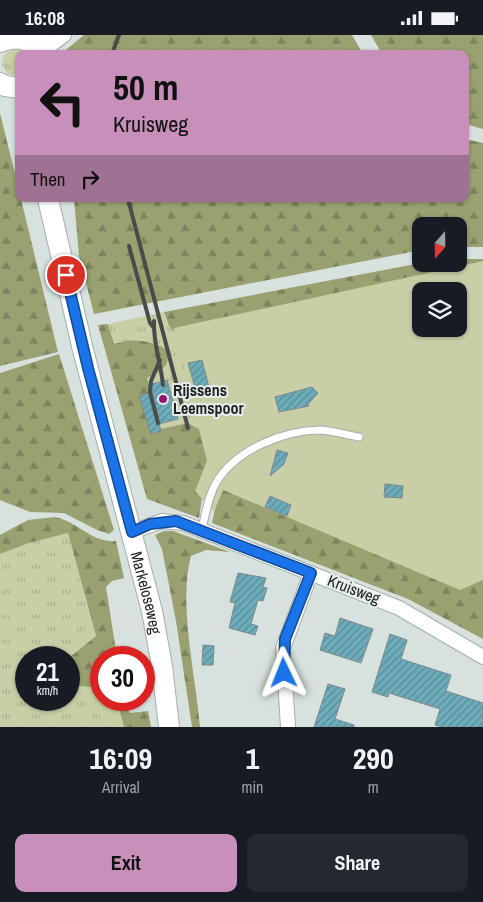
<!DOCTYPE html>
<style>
body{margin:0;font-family:"Archivo Narrow",sans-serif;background:#242831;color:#f1f3f6;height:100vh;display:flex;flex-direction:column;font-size:19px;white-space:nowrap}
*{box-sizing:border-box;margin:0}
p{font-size:16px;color:#9ea1a6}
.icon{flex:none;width:28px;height:28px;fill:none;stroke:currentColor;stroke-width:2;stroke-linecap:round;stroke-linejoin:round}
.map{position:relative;height:692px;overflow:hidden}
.panel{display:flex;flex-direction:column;background:#171b24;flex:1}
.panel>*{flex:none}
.top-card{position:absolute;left:15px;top:15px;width:454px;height:152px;border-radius:10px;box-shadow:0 1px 4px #0004;background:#c78fba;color:#111;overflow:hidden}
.needle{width:32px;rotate:200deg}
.fabs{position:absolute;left:412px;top:182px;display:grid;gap:10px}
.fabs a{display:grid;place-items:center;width:55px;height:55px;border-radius:10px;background:#171b24;box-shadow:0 1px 4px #0004;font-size:25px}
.speed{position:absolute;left:15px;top:611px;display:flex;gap:10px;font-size:25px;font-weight:700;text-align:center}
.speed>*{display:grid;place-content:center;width:65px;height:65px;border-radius:50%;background:#171b24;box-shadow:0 1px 4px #0004;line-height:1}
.speed small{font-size:12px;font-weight:400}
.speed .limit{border:8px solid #d22;background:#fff;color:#111}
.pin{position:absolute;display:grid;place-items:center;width:42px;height:42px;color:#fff;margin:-21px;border:2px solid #fff;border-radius:50%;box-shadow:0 1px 5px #0007}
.me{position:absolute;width:55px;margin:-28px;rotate:358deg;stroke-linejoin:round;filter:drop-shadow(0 0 4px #0008)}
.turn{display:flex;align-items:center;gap:18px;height:105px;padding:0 15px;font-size:22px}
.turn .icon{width:65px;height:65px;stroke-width:2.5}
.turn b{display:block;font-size:35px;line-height:42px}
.then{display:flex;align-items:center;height:48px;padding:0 15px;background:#0003;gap:10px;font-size:19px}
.eta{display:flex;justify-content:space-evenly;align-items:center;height:85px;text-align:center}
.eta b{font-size:30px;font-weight:700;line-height:35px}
.primary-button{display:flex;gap:10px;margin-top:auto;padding:10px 15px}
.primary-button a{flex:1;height:58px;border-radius:10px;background:#c78fba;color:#111;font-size:20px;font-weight:700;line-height:58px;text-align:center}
.primary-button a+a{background:#242831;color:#f1f3f6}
.status{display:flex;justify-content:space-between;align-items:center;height:35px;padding:0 25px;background:#171b24;direction:ltr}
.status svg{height:14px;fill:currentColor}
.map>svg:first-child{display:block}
.grass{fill:url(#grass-tufts)}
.forest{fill:url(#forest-firs)}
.park{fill:#c8cea6;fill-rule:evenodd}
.building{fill:url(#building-hatch);stroke:#80888a}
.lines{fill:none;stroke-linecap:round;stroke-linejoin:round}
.service-casing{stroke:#a5aeac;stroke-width:9}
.minor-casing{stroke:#a5aeac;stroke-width:16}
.secondary-casing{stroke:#a5aeac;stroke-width:22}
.service{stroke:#fff;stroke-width:7}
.minor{stroke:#fff;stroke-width:14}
.secondary{stroke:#fff;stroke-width:20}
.rail{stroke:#484d4b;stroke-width:4}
.route-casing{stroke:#114b97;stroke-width:12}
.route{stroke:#1a73e8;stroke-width:9}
.poi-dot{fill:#931570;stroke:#e4eeec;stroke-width:2}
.labels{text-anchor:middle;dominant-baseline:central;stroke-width:4;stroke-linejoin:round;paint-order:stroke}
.poi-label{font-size:16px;font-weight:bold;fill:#1f2322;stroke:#e4eeec;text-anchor:start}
.street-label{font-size:16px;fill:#1f2322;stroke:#e4eeec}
</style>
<div class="status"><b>16:08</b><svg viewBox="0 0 49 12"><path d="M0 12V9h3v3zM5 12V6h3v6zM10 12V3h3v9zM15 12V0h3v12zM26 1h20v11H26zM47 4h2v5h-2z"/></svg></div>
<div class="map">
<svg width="483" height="692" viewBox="0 0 483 692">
<defs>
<pattern id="grass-tufts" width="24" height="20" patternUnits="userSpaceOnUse" patternTransform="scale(1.25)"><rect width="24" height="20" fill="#c8cea6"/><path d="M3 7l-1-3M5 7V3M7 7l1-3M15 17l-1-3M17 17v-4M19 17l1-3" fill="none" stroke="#abb18f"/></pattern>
<pattern id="forest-firs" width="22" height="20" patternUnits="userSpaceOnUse" patternTransform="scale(1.25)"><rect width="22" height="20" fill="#9aa170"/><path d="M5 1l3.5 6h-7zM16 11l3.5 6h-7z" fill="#7d835c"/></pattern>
<pattern id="building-hatch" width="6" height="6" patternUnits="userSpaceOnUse" patternTransform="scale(1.25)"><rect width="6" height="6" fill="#6dacba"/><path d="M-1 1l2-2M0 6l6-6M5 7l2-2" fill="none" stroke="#598c97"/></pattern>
</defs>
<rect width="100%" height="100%" fill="#d7e1de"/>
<g class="grass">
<polygon points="13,14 19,14 26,19 19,19 19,41 8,39 2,30 4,20"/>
<polygon points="164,277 167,288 180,302 225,424 188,388 161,395 147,342 156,339 122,306 114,309 108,289"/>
<polygon points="68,498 96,602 69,625 69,622 26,622 26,665 69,665 69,637 71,643 88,652 101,651 101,665 117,665 124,692 0,692 0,519 29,508"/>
</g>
<g class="forest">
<polygon points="84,0 352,0 363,19 61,19"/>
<polygon points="371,0 483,0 483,94 465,89 465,19 382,19"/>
<polygon points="0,78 19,155 19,164 21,164 58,317 0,331"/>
<polygon points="465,104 483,108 483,212 459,212 459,191 421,191 421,215 94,279 79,221 74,164 465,164"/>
<polygon points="459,224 483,224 483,227 180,302 169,291 164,277 421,228 459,229"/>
<path d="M108,289l6,20c18,-6 35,-4 52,5 7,16 -6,23 -19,29l14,51 27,-6 14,8 6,27 -9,60 -52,-19 -49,-174z"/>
<polygon points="59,319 114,495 109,499 97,495 64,478 30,477 0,465 0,338"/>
<polygon points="275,413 483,498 483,604 408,564 212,488 219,457"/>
<path d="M55,482c24,5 36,26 61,24l8,37 -12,3 -6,6 11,70h-16v29l-13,1 -12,-2 -7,-13v-14l27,-22 -28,-103 -39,10 -29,11v-19l28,-15z"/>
<path d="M164,496h9l57,21 -24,-2 -15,6c-13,47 5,121 9,171h-8l-16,-106 -14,-72 -7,-14z"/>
<polygon points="117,665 124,665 130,678 148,676 151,692 124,692"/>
</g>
<path class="park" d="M483,226v319l-23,10 -237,-100 -9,22 -19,-21 12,-30 -33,-133zM421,256h38v38h-38z"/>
<g class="building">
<polygon points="202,325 210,356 197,360 188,328"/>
<polygon points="167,345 178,384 159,389 161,396 151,399 139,361 150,358 148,350"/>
<polygon points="312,352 318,358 308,369 309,371 279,377 275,362"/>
<polygon points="277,415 288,418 284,429 270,441"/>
<polygon points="385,449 403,451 402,463 384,462"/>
<polygon points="270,461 291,470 287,481 265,472"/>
<polygon points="238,538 266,543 263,552 267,553 263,566 258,565 251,589 258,591 255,600 229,593 235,568 230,567"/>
<polygon points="340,583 373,594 361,628 320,615 325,598 335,601"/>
<polygon points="390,599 407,605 401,624 451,640 446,656 483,668 483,692 441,692 435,690 440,674 389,658 388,662 372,657"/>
<polygon points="203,610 214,611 213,630 202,630"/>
<polygon points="328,649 345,654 335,684 354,690 354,692 314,692"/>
</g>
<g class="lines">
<defs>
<path id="service" d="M202,495c3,-15 6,-33 14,-47 19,-33 68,-53 105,-53 12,1 26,5 38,7"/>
<g id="minor">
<polyline points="34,8 45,0"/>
<polyline points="40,18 64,0"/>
<polyline points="132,497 162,486 183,488 399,573 483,622"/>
<polyline points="288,692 283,613 311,538"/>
</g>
<g id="secondary">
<path d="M0,7c15,-7 33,-4 40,12"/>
<polyline points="0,48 5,51 19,53"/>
<path id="s1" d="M48,164l35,151 69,261 10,55 7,61"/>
</g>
</defs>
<use href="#service" class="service-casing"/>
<use href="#minor" class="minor-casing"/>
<use href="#secondary" class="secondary-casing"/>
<use href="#service" class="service"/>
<use href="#minor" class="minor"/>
<use href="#secondary" class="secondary"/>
<g class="rail">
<polyline points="112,19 119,0"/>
<polyline points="128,164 188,393"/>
<polyline points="129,211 150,288 154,293"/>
<path d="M154,286c-1,22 7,43 9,64"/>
<polyline points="158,388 150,357 151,346 160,325"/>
</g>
</g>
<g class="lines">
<defs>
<polyline id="route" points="66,240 88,333 132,497 150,489 176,486 311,538 285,604 284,638"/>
</defs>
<use href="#route" class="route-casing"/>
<use href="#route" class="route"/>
</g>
<circle class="poi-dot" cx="163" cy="364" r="5"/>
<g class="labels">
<g class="poi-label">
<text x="173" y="355">Rijssens<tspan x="173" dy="18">Leemspoor</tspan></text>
</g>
<g class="street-label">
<text transform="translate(354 554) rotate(21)">Kruisweg</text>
<text stroke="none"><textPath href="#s1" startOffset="406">Markeloseweg</textPath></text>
</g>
</g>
</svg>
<div class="fabs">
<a><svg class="needle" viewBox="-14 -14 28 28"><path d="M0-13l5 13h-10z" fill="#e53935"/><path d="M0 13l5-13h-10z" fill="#9ea1a6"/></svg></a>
<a><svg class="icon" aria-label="layers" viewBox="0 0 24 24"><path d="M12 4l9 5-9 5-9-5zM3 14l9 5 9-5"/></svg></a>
</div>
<div class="speed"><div>21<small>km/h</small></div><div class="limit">30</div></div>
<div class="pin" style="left:66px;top:240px;background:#d93025"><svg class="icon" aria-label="arrive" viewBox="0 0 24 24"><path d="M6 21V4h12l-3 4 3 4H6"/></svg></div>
<svg class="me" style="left:284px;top:638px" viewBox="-20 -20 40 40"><path d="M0-17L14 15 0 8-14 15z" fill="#1a73e8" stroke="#fff" stroke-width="4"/></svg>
<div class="top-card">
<div class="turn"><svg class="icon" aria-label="left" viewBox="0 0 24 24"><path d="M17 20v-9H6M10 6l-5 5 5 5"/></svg><div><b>50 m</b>Kruisweg</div></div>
<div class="then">Then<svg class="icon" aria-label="right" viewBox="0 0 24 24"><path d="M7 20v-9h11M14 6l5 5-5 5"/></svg></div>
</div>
</div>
<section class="panel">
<div class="eta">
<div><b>16:09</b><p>Arrival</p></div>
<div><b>1</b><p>min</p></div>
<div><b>290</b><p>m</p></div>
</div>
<div class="primary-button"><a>Exit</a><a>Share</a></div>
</section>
